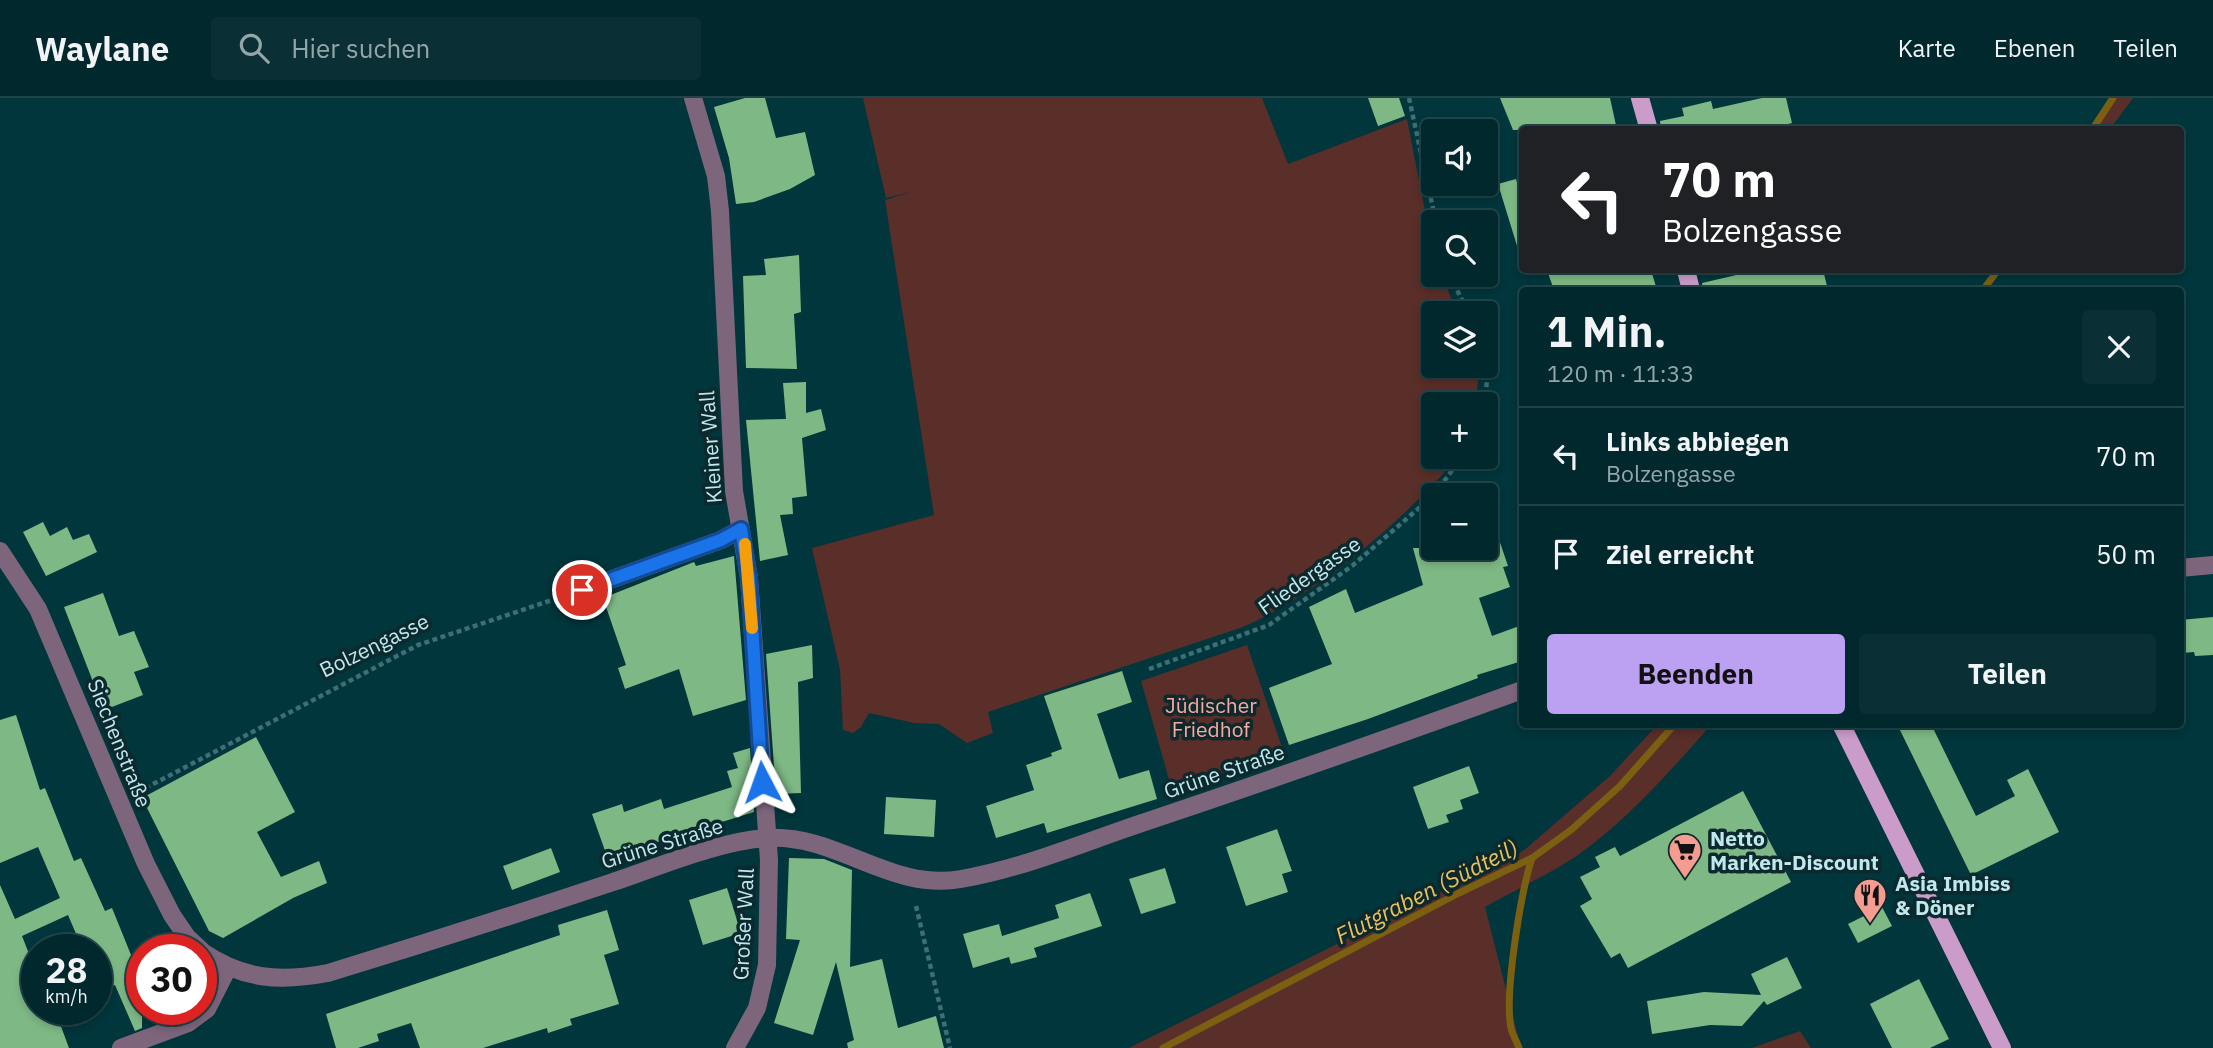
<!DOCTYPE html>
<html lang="de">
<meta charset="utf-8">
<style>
body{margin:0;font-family:"IBM Plex Sans",sans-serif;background:#0a3035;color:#f1f3f6;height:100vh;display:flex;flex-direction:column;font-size:26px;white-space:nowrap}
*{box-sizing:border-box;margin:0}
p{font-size:23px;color:#95a6aa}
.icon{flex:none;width:38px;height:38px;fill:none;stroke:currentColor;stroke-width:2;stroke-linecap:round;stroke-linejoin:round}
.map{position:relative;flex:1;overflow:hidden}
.drawer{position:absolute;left:1519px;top:189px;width:665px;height:441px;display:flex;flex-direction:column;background:#00282d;border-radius:7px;box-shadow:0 4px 10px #0003,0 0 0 2px #224449}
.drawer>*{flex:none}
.top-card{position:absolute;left:1519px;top:28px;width:665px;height:147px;border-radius:7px;box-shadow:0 4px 10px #0003,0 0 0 2px #224449;background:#202124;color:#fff;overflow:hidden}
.buttons{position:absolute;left:1421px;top:21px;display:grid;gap:14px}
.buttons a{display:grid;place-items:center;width:77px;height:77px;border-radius:7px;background:#00282d;box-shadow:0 4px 10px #0003,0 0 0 2px #224449;font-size:35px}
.speed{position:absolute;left:21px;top:836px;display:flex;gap:14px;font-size:35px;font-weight:700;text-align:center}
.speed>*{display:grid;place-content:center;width:91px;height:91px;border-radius:50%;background:#00282d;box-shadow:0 4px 10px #0003,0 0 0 2px #224449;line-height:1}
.speed small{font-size:18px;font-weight:400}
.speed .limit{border:10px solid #d22;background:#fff;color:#111}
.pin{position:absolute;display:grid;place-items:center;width:60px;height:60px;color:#fff;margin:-30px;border:4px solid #fff;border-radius:50%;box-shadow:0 2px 7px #0007}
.me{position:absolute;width:77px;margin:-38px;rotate:356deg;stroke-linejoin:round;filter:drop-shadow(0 0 5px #0008)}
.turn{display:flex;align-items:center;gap:24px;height:147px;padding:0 28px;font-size:32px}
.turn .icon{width:91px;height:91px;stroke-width:2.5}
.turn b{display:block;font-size:49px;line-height:60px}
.round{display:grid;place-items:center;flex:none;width:74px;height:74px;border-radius:7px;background:#0a3035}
.summary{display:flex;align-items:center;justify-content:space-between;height:119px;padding:0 28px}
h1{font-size:42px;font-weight:700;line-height:52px}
.primary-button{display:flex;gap:14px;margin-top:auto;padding:14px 28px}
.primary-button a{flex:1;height:80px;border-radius:7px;background:#bca0f2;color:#111;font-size:28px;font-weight:700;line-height:80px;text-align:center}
.primary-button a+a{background:#0a3035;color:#f1f3f6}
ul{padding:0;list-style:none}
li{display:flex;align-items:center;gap:21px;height:98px;padding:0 28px;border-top:2px solid #224449}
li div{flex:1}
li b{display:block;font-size:26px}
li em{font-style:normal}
header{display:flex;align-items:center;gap:42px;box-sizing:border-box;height:98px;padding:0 35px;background:#00282d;border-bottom:2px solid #224449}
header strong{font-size:33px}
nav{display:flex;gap:38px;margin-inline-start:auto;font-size:24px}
.search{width:490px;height:63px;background:#0a3035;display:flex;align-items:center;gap:18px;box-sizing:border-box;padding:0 24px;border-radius:7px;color:#95a6aa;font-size:26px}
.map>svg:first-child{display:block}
.green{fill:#5a2e29}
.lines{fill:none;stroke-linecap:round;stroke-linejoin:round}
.stream{stroke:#7c6011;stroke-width:7}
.building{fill:#7eb985}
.path{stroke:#3d6f75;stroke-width:4.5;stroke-dasharray:5 3.5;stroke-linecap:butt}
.minor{stroke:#7d667c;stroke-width:18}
.major{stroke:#cb9cca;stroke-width:18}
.route-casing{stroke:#114b97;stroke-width:18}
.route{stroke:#1a73e8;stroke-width:12}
.slow{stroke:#f59e0b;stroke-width:12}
.labels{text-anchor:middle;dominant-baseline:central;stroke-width:7;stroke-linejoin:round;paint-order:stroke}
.street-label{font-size:21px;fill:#bfe8ef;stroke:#0c292d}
.park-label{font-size:21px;fill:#fca89d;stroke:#0c292d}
.poi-label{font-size:21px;font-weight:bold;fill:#bfe8ef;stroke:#0c292d;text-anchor:start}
.water-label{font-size:23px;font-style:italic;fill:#eac25d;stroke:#0c292d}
</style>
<header>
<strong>Waylane</strong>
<div class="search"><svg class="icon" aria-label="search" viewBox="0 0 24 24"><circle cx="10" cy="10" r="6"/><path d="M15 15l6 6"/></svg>Hier suchen</div>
<nav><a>Karte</a><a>Ebenen</a><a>Teilen</a></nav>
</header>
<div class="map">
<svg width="2213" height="950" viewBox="0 0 2213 950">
<rect width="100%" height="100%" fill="#00363c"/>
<g class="green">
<path d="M863,0h399l26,66 119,-45 26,133v23h8l17,38h-25v53h43l3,9 -4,29h-42v53h25c-53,62 -140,137 -215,170l-255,85 5,21 -26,10 -28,-19 -25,-1 -45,-10 -8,14 -8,6 -10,-3 -3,-60 -28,-122 122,-33 -49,-315 26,-8 -25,6z"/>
<polygon points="2112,0 2133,0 2110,31 2090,31"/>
<polygon points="1247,547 1284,655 1172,692 1141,583"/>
<path d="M1658,626l53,1c-41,46 -84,96 -136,132 -29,19 -60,33 -90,50l36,141h-392l394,-197 87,-75z"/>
<polygon points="1800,933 1811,950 1752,950"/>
</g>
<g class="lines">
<g class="stream">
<polyline points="2092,32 2113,0"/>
<polyline points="1983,192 1998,172"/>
<polyline points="1163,950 1459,795 1532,760 1571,732 1620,688 1675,626"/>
<path d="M1519,950c-2,-6 -7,-14 -8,-20 -7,-34 10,-136 21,-170"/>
</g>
</g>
<g class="building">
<polygon points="745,0 765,0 776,40 805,34 815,77 790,91 754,104 736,106 729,60 714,9"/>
<polygon points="1368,0 1399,0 1405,18 1378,28"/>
<polygon points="1500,0 1610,0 1617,32 1513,32"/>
<polygon points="1762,0 1786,0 1792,25 1763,32 1661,32 1660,23 1684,18 1682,10 1711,3 1713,11"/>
<polygon points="1516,81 1519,92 1522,91 1522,150 1518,151 1498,86"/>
<polygon points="799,157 801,214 794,216 797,271 746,270 743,178 766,177 764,161"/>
<polygon points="1561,172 1651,172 1657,192 1554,192 1548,175"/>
<polygon points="1758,172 1765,172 1766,177 1787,172 1823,172 1828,192 1703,192 1702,185"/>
<polygon points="806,284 806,315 821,311 826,332 802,340 807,398 792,400 793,416 780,417 788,457 760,463 746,322 786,321 783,285"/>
<polygon points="1489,412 1508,468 1503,469 1510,489 1479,500 1492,538 1522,527 1522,563 1477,577 1478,580 1368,621 1289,647 1269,590 1332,566 1309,509 1346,491 1355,515 1423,487 1413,450 1486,450 1486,413"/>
<polygon points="43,424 50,438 67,429 73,442 89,436 97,454 46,478 23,434"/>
<polygon points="734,458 746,602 693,618 679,571 625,591 618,570 626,567 603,500 694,464 696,468"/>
<polygon points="103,495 119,538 134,533 149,569 134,574 143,597 104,612 64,509"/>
<polygon points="2213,519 2213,557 2195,558 2194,554 2182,555 2180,522"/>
<polygon points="812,547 813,580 798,584 801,695 776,696 766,556"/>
<polygon points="1122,573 1132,604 1097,616 1119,681 1149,672 1157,701 1047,735 1044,725 996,740 986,708 1034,692 1026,667 1052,658 1051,655 1062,651 1044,598"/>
<polygon points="16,617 40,692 45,690 74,763 81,760 105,813 112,810 142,884 142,930 135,933 115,887 96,895 96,852 83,852 68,817 22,838 37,876 37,912 55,912 69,950 0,950 0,787 15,821 60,800 38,749 0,765 0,622"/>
<polygon points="1897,626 1931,626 1976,718 2015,698 2007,682 2028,671 2059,734 1971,777"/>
<polygon points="256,639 295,714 257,734 281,779 319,763 327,785 293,800 223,840 209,833 142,700"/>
<polygon points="750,650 754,714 638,750 639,754 609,764 592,716 622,706 624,714 661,701 664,711 732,689 727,673 738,670 733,655"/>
<polygon points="1469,668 1479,695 1460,702 1463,711 1446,717 1449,724 1428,731 1413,689"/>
<polygon points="1743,693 1791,784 1628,870 1620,855 1611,860 1580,808 1592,801 1580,779 1600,769 1595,759 1615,749 1620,758"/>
<polygon points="886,699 936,702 934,739 884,736"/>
<polygon points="1277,731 1292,773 1282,776 1288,794 1246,808 1226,749"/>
<polygon points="551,750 560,774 512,792 503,768"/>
<polygon points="789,760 824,761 852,772 850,869 882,861 898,930 936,918 944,950 848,950 847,945 854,942 836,864 813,937 774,925 800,842 786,841"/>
<polygon points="1165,770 1176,805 1141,816 1129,781"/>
<polygon points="727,790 741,835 703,847 689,802"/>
<polygon points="1090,795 1102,828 1034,850 1037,859 1011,866 1009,859 973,870 963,836 999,826 1002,838 1059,820 1055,807"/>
<polygon points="1882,809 1892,828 1858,845 1848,826"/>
<polygon points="607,812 619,852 604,857 619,906 570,921 572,927 548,935 547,930 483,950 420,950 411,925 377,936 379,943 358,950 336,950 326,916 560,837 558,827"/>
<polygon points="1787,859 1802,890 1767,907 1764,903 1742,928 1710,927 1652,936 1647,903 1704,894 1761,897 1751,876"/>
<polygon points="1919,881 1949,941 1930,950 1892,950 1870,906"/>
</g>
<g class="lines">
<g class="path">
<polyline points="1409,0 1436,124"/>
<polyline points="1450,177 1468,215"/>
<polyline points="1484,306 1489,268 1486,256"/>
<polyline points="1434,397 1462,359"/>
<polyline points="1149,571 1269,527 1352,468 1433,398"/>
<polyline points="138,694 418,547 564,498"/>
<polyline points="916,808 950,950"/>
</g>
<g class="minor">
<polyline points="693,0 716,78 720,113 734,393 749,480 769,762 767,867 757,910 735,950"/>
<polyline points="0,453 38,511 146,766 172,817 187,839 201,852"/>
<polyline points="2180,470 2213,467"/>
<polyline points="582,492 721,442 741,431"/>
<path d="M201,853c42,29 79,31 127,22 95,-29 189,-59 282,-90 46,-15 111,-43 158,-45 69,-4 123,54 193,41 64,-11 126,-38 187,-58 125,-42 250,-86 374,-131"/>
<polyline points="121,950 188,925 207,911 228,870"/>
</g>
<g class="major">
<polyline points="1640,0 1649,32"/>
<polyline points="1686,172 1691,192"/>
<polyline points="1841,626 2002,950"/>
</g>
</g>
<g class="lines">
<defs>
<polyline id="route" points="582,492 721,442 741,431 749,480 762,684"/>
</defs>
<use href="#route" class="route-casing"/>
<use href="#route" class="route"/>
<polyline class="slow" points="745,446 752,530"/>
</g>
<defs>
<symbol id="supermarket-pin" viewBox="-11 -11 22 30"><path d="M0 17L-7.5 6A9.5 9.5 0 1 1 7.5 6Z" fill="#f59c91" stroke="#0c292d"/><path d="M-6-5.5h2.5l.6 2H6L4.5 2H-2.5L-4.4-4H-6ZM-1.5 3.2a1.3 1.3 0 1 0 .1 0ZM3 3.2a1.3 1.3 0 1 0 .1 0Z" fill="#111"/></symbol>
<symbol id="restaurant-pin" viewBox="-11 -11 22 30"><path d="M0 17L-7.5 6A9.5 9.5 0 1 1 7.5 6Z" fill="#f59c91" stroke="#0c292d"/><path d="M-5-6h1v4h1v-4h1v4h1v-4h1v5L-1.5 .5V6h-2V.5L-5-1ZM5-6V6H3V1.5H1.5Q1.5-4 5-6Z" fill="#111"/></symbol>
</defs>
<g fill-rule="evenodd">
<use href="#supermarket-pin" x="1666" y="733" width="38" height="52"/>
<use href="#restaurant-pin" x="1851" y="778" width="38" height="52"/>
</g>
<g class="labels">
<g class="street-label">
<text transform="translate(710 349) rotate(-94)">Kleiner Wall</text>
<text transform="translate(1309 477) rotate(-35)">Fliedergasse</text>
<text transform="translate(374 547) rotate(-26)">Bolzengasse</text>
<text transform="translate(120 645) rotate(68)">Siechenstraße</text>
<text transform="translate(1224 673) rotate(-19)">Grüne Straße</text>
<text transform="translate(662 745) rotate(-17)">Grüne Straße</text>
<text transform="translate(743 826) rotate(-87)">Großer Wall</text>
</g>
<g class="park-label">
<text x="1211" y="607">Jüdischer<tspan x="1211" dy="24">Friedhof</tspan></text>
</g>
<g class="poi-label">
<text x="1710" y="740">Netto<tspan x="1710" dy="24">Marken-Discount</tspan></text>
<text x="1895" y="785">Asia Imbiss<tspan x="1895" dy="24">&amp; Döner</tspan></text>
</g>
<g class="water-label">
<text transform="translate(1426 793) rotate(-27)">Flutgraben (Südteil)</text>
</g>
</g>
</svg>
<div class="buttons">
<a><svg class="icon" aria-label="sound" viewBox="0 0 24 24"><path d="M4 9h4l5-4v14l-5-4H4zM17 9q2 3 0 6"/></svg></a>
<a><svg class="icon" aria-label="search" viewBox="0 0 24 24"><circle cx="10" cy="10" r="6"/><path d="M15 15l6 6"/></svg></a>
<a><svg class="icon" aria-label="layers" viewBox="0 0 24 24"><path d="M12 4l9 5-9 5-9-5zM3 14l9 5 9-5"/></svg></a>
<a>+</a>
<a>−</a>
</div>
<div class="speed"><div>28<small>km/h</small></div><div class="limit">30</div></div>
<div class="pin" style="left:582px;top:492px;background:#d93025"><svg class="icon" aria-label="arrive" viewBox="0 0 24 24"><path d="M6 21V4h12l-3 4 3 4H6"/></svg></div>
<svg class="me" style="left:762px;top:684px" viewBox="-20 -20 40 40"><path d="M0-17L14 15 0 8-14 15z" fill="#1a73e8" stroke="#fff" stroke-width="4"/></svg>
<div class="top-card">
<div class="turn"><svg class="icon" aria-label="left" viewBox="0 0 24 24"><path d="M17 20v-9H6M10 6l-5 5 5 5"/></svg><div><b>70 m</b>Bolzengasse</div></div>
</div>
<section class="drawer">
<div class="summary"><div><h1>1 Min.</h1><p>120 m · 11:33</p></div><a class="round"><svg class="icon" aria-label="close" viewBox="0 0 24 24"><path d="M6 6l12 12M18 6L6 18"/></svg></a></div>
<ul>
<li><svg class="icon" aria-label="left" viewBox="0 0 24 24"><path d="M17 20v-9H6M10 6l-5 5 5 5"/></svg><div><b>Links abbiegen</b><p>Bolzengasse</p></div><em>70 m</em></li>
<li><svg class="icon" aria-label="arrive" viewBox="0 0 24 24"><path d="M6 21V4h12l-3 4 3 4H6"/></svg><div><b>Ziel erreicht</b></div><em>50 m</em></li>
</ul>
<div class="primary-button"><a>Beenden</a><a>Teilen</a></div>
</section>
</div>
